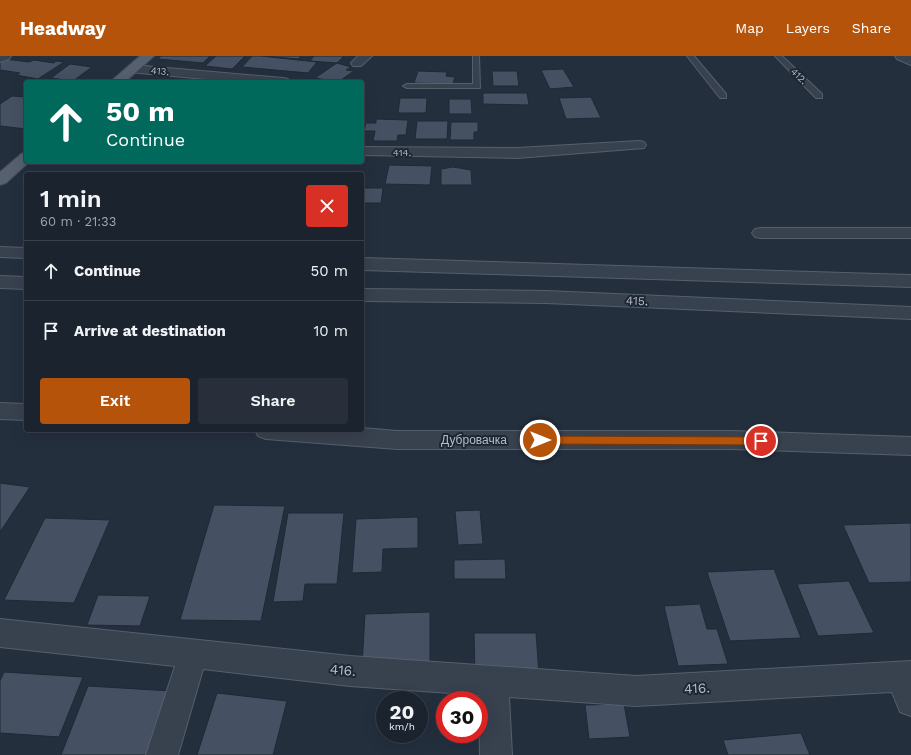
<!DOCTYPE html>
<meta charset="utf-8">
<style>
body{margin:0;font-family:"Work Sans",sans-serif;background:#282f3a;color:#f1f3f6;height:100vh;display:flex;flex-direction:column;font-size:15px;white-space:nowrap}
*{box-sizing:border-box;margin:0}
p{font-size:13px;color:#a0a4aa}
.icon{flex:none;width:22px;height:22px;fill:none;stroke:currentColor;stroke-width:2;stroke-linecap:round;stroke-linejoin:round}
.map{position:relative;flex:1;overflow:hidden}
.panel{position:absolute;left:24px;top:116px;width:340px;height:260px;display:flex;flex-direction:column;background:#1b232e;border-radius:4px;box-shadow:0 4px 16px #0002,0 0 0 1px #39404a}
.panel>*{flex:none}
.hud{position:absolute;left:24px;top:24px;width:340px;height:84px;border-radius:4px;box-shadow:0 4px 16px #0002,0 0 0 1px #39404a;background:#00695c;color:#fff;overflow:hidden}
.speed{position:absolute;left:376px;top:635px;display:flex;gap:8px;font-size:20px;font-weight:700;text-align:center}
.speed>*{display:grid;place-content:center;width:52px;height:52px;border-radius:50%;background:#1b232e;box-shadow:0 4px 16px #0002,0 0 0 1px #39404a;line-height:1}
.speed small{font-size:10px;font-weight:400}
.speed .limit{border:6px solid #d22;background:#fff;color:#111}
.pin{position:absolute;display:grid;place-items:center;width:34px;height:34px;color:#fff;margin:-17px;border:2px solid #fff;border-radius:50%;box-shadow:0 1px 4px #0007}
.me{position:absolute;width:44px;margin:-22px;rotate:90deg;stroke-linejoin:round;filter:drop-shadow(0 0 3px #0008)}
.turn{display:flex;align-items:center;gap:14px;height:84px;padding:0 16px;font-size:18px}
.turn .icon{width:52px;height:52px;stroke-width:2.5}
.turn b{display:block;font-size:28px;line-height:34px}
.round{display:grid;place-items:center;flex:none;width:42px;height:42px;border-radius:4px;background:#282f3a}
.head{display:flex;align-items:center;justify-content:space-between;height:68px;padding:0 16px}
h1{font-size:24px;font-weight:600;line-height:30px}
.action{display:flex;gap:8px;margin-top:auto;padding:8px 16px}
.action a{flex:1;height:46px;border-radius:4px;background:#b45309;color:#fff;font-size:16px;font-weight:600;line-height:46px;text-align:center}
.action a+a{background:#282f3a;color:#f1f3f6}
ul{padding:0;list-style:none}
li{display:flex;align-items:center;gap:12px;height:60px;padding:0 16px;border-top:1px solid #39404a}
li div{flex:1}
li b{display:block;font-size:15px}
li em{font-style:normal}
header{display:flex;align-items:center;gap:24px;box-sizing:border-box;height:56px;padding:0 20px;background:#b45309;color:#fff}
header strong{font-size:19px}
nav{display:flex;gap:22px;margin-inline-start:auto;font-size:14px}
.map>svg:first-child{display:block}
.building{fill:#455162;stroke:#1f2835}
.lines{fill:none;stroke-linecap:round;stroke-linejoin:round}
.service-casing{stroke:#565f6c;stroke-width:2}
.minor-casing{stroke:#565f6c;stroke-width:2}
.primary-casing{stroke:#414a57;stroke-width:2}
.service{fill:#38414e;fill-rule:evenodd}
.minor{fill:#38414e;fill-rule:evenodd}
.primary{fill:#56606e;fill-rule:evenodd}
.route{fill:#b45309;stroke:#753606}
.labels{text-anchor:middle;dominant-baseline:central;stroke-width:4;stroke-linejoin:round;paint-order:stroke}
.far-street-label{font-size:10px;fill:#b4bcc9;stroke:#1d2633}
.street-label{font-size:12px;fill:#b4bcc9;stroke:#1d2633}
.near-street-label{font-size:14px;fill:#b4bcc9;stroke:#1d2633}
</style>
<header>
<strong>Headway</strong>
<nav><a>Map</a><a>Layers</a><a>Share</a></nav>
</header>
<div class="map">
<svg width="911" height="699" viewBox="0 0 911 699">
<rect width="100%" height="100%" fill="#242f3e"/>
<g class="building">
<polygon points="161,0 210,0 203,7 158,3"/>
<polygon points="216,0 245,0 232,13 205,10"/>
<polygon points="252,0 261,0 317,6 308,17 242,11"/>
<polygon points="275,0 301,0 298,3 274,1"/>
<polygon points="314,0 344,0 337,7 310,5"/>
<polygon points="5,3 29,6 34,4 54,7 56,5 64,6 38,23 16,19 20,17 0,14 0,6"/>
<polygon points="337,7 351,11 346,14 354,15 338,26 315,22"/>
<polygon points="70,8 92,11 73,25 51,22"/>
<polygon points="563,13 574,31 550,33 541,14"/>
<polygon points="418,15 447,16 446,20 455,21 453,28 414,27"/>
<polygon points="492,15 517,15 519,30 493,30"/>
<polygon points="483,37 527,37 529,49 483,48"/>
<polygon points="12,40 26,41 26,73 0,70 0,48"/>
<polygon points="591,41 601,62 566,63 559,42"/>
<polygon points="400,42 427,42 426,57 398,57"/>
<polygon points="449,43 471,43 472,58 449,58"/>
<polygon points="376,63 408,64 406,79 398,79 397,85 373,85 375,75 364,75 366,67 376,67"/>
<polygon points="417,65 448,65 447,83 415,83"/>
<polygon points="451,66 478,66 478,76 474,76 474,84 450,84"/>
<polygon points="389,109 432,110 430,129 385,128"/>
<polygon points="453,111 471,114 472,129 441,129 441,113"/>
<polygon points="362,132 383,132 381,147 362,147"/>
<polygon points="0,427 30,431 0,476"/>
<polygon points="214,449 285,450 261,565 180,564"/>
<polygon points="480,454 483,488 458,489 455,455"/>
<polygon points="288,457 344,457 337,528 305,528 303,545 273,546"/>
<polygon points="418,461 418,492 383,493 382,516 352,517 356,463"/>
<polygon points="45,462 110,464 74,547 4,544"/>
<polygon points="911,467 911,526 869,527 843,469"/>
<polygon points="505,503 506,523 454,523 454,504"/>
<polygon points="774,513 801,582 730,585 707,516"/>
<polygon points="849,525 874,577 818,580 797,528"/>
<polygon points="98,539 150,540 140,570 87,569"/>
<polygon points="700,548 707,573 717,573 728,608 678,610 664,550"/>
<polygon points="430,556 430,606 362,609 365,558"/>
<polygon points="474,577 536,577 539,618 475,617"/>
<polygon points="4,616 83,621 59,681 0,677 0,625"/>
<polygon points="88,630 171,635 150,699 61,699"/>
<polygon points="217,637 287,645 273,699 197,699"/>
<polygon points="624,648 630,681 589,683 585,649"/>
<polygon points="801,677 810,699 728,699 723,684"/>
</g>
<g class="lines">
<defs>
<g id="service">
<polygon points="473,0 479,0 480,32 407,32 403,30 407,28 473,28"/>
<polygon points="687,0 694,0 726,38 726,42 720,42"/>
<polygon points="775,0 782,0 822,38 822,42 816,42"/>
</g>
<g id="minor">
<polygon points="0,0 11,0 9,3 0,6"/>
<polygon points="358,0 372,0 361,10 353,10 351,7"/>
<polygon points="895,0 911,0 911,9 897,3"/>
<polygon points="133,9 283,22 288,23 290,26 238,26 129,16 127,13 129,10"/>
<polygon points="639,85 644,86 646,89 644,92 517,102 362,99 362,91 517,92"/>
<polygon points="761,172 911,172 911,182 761,182 755,181 752,177 755,173"/>
<polygon points="0,191 26,192 26,202 0,201"/>
<polygon points="362,202 911,219 911,231 362,214"/>
<polygon points="0,220 26,221 26,233 0,232"/>
<polygon points="362,233 546,235 911,251 911,263 546,247 362,245"/>
<polygon points="0,347 26,348 26,364 0,363"/>
<polygon points="362,372 397,375 731,375 911,381 911,399 731,393 397,393 266,383 258,380 255,374 362,374"/>
<polygon points="0,563 350,600 636,620 911,605 911,660 900,656 892,636 636,650 509,641 512,699 480,699 479,639 350,630 203,613 178,699 146,699 175,610 0,591"/>
</g>
<g id="primary">
<polygon points="140,0 154,0 125,26 110,26"/>
<polygon points="26,96 26,106 29,106 6,127 0,129 0,116 21,98"/>
</g>
</defs>
<use href="#service" class="service-casing"/>
<use href="#minor" class="minor-casing"/>
<use href="#primary" class="primary-casing"/>
<use href="#service" class="service"/>
<use href="#minor" class="minor"/>
<use href="#primary" class="primary"/>
</g>
<polygon class="route" points="540,380 761,381 764,382 766,385 764,388 761,389 540,388 537,387 535,384 537,381"/>
<g class="labels">
<g class="far-street-label">
<text transform="translate(160 15) rotate(5)">413.</text>
<text transform="translate(799 20) rotate(44)">412.</text>
<text x="402" y="96">414.</text>
</g>
<g class="street-label">
<text transform="translate(637 245) rotate(2)">415.</text>
<text x="474" y="384">Дубровачка</text>
</g>
<g class="near-street-label">
<text transform="translate(343 614) rotate(5)">416.</text>
<text transform="translate(697 632) rotate(-3)">416.</text>
</g>
</g>
</svg>
<div class="speed"><div>20<small>km/h</small></div><div class="limit">30</div></div>
<div class="pin" style="left:761px;top:385px;background:#d93025"><svg class="icon" aria-label="arrive" viewBox="0 0 24 24"><path d="M6 21V4h12l-3 4 3 4H6"/></svg></div>
<svg class="me" style="left:540px;top:384px" viewBox="-20 -20 40 40"><circle r="17" fill="#b45309" stroke="#fff" stroke-width="3"/><path d="M0-11L8 9 0 5-8 9z" fill="#fff"/></svg>
<div class="hud">
<div class="turn"><svg class="icon" aria-label="ahead" viewBox="0 0 24 24"><path d="M12 20V5M6 11l6-6 6 6"/></svg><div><b>50 m</b>Continue</div></div>
</div>
<section class="panel">
<div class="head"><div><h1>1 min</h1><p>60 m · 21:33</p></div><a class="round" style="background:#d93025;color:#fff"><svg class="icon" aria-label="close" viewBox="0 0 24 24"><path d="M6 6l12 12M18 6L6 18"/></svg></a></div>
<ul>
<li><svg class="icon" aria-label="ahead" viewBox="0 0 24 24"><path d="M12 20V5M6 11l6-6 6 6"/></svg><div><b>Continue</b></div><em>50 m</em></li>
<li><svg class="icon" aria-label="arrive" viewBox="0 0 24 24"><path d="M6 21V4h12l-3 4 3 4H6"/></svg><div><b>Arrive at destination</b></div><em>10 m</em></li>
</ul>
<div class="action"><a>Exit</a><a>Share</a></div>
</section>
</div>
